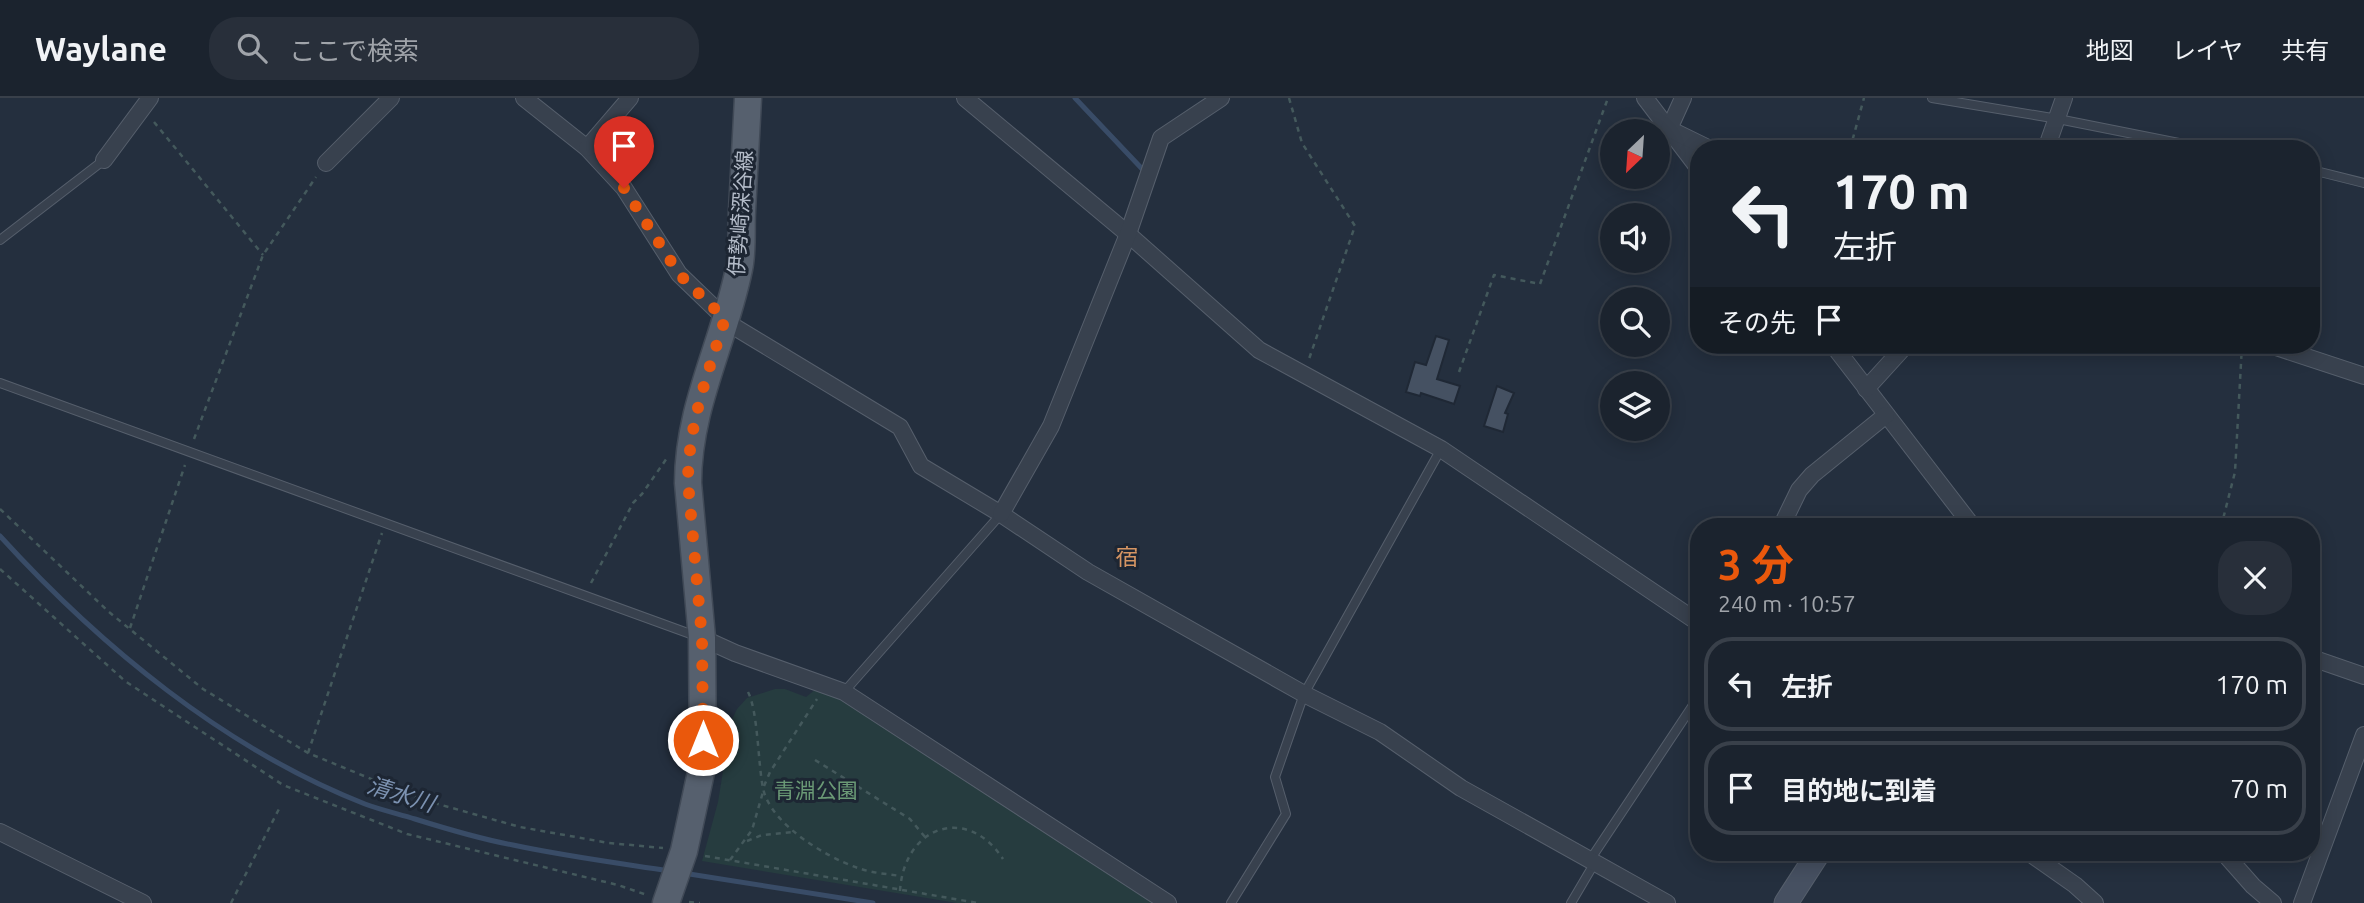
<!DOCTYPE html>
<html lang="ja">
<meta charset="utf-8">
<style>
body{margin:0;font-family:Ubuntu,"Noto Sans JP",sans-serif;background:#282f3a;color:#f1f3f6;height:100vh;display:flex;flex-direction:column;font-size:26px;white-space:nowrap}
*{box-sizing:border-box;margin:0}
p{font-size:23px;color:#a0a4aa}
.icon{flex:none;width:38px;height:38px;fill:none;stroke:currentColor;stroke-width:2;stroke-linecap:round;stroke-linejoin:round}
.map{position:relative;flex:1;overflow:hidden}
.side{position:absolute;left:1690px;top:420px;width:630px;height:343px;display:flex;flex-direction:column;background:#1b232e;border-radius:28px;box-shadow:0 4px 18px #0003,0 0 0 2px #39404a}
.side>*{flex:none}
.guide{position:absolute;left:1690px;top:42px;width:630px;height:214px;border-radius:28px;box-shadow:0 4px 18px #0003,0 0 0 2px #39404a;background:#1b232e;color:#f1f3f6;overflow:hidden}
.needle{width:46px;rotate:205deg}
.buttons{position:absolute;left:1600px;top:21px;display:grid;gap:14px}
.buttons a{display:grid;place-items:center;width:70px;height:70px;border-radius:50%;background:#1b232e;box-shadow:0 4px 18px #0003,0 0 0 2px #39404a;font-size:35px}
.pin{position:absolute;display:grid;place-items:center;width:60px;height:60px;color:#fff;margin:-72px -30px;border-radius:50% 50% 50% 0;rotate:-45deg;box-shadow:0 0 7px #0007}
.pin .icon{rotate:45deg}
.me{position:absolute;width:77px;margin:-38px;rotate:0deg;stroke-linejoin:round;filter:drop-shadow(0 0 5px #0008)}
.turn{display:flex;align-items:center;gap:24px;height:147px;padding:0 28px;font-size:32px}
.turn .icon{width:91px;height:91px;stroke-width:2.5}
.turn b{display:block;font-size:49px;line-height:60px}
.then{display:flex;align-items:center;height:66px;padding:0 28px;background:#0003;gap:14px;font-size:26px}
.round{display:grid;place-items:center;flex:none;width:74px;height:74px;border-radius:28px;background:#282f3a}
.overview{display:flex;align-items:center;justify-content:space-between;height:119px;padding:0 28px}
h1{font-size:42px;font-weight:700;line-height:52px;color:#ea580c}
ul{padding:0;list-style:none}
li{display:flex;align-items:center;gap:21px;height:94px;margin:0 14px 10px;padding:0 14px;border:4px solid #39404a;border-radius:28px}
li div{flex:1}
li b{display:block;font-size:26px}
li em{font-style:normal}
header{display:flex;align-items:center;gap:42px;box-sizing:border-box;height:98px;padding:0 35px;background:#1b232e;border-bottom:2px solid #39404a}
header strong{font-size:33px}
nav{display:flex;gap:38px;margin-inline-start:auto;font-size:24px}
.search{width:490px;height:63px;background:#282f3a;display:flex;align-items:center;gap:18px;box-sizing:border-box;padding:0 24px;border-radius:28px;color:#a0a4aa;font-size:26px}
.map>svg:first-child{display:block}
.green{fill:#263c3f}
.lines{fill:none;stroke-linecap:round;stroke-linejoin:round}
.stream{stroke:#394c67;stroke-width:5}
.building{fill:#455162;stroke:#1f2835;stroke-width:2}
.lane-casing{stroke:#565f6c;stroke-width:10}
.street-casing{stroke:#565f6c;stroke-width:18}
.secondary-casing{stroke:#565f6c;stroke-width:25}
.primary-casing{stroke:#414a57;stroke-width:29}
.path{stroke:#44595c;stroke-width:2.5;stroke-dasharray:5 5;stroke-linecap:butt}
.lane{stroke:#38414e;stroke-width:8}
.street{stroke:#38414e;stroke-width:16}
.secondary{stroke:#465061;stroke-width:23}
.primary{stroke:#56606e;stroke-width:26}
.route{stroke:#ea580c;stroke-width:12;stroke-dasharray:0 21.6}
.labels{text-anchor:middle;dominant-baseline:central;stroke-width:6;stroke-linejoin:round;paint-order:stroke}
.street-label{font-size:21px;fill:#b4bcc9;stroke:#1d2633}
.park-label{font-size:21px;fill:#6b9a76;stroke:#1d2633}
.neighbourhood-label{font-size:23px;fill:#d59563;stroke:#1d2633}
.water-label{font-size:23px;font-style:italic;fill:#7c92b1;stroke:#1d2633}
</style>
<header>
<strong>Waylane</strong>
<div class="search"><svg class="icon" aria-label="search" viewBox="0 0 24 24"><circle cx="10" cy="10" r="6"/><path d="M15 15l6 6"/></svg>ここで検索</div>
<nav><a>地図</a><a>レイヤ</a><a>共有</a></nav>
</header>
<div class="map">
<svg width="2364" height="805" viewBox="0 0 2364 805">
<rect width="100%" height="100%" fill="#242f3e"/>
<polygon class="green" points="775,591 785,591 806,599 816,591 841,601 1154,805 957,805 702,763 718,704 731,624 737,611 747,600"/>
<g class="lines">
<g class="stream">
<polyline points="1075,0 1146,75"/>
<path d="M0,438c100,110 225,213 365,268 16,6 34,10 50,15 32,10 65,20 98,26 51,11 105,18 157,26"/>
<polyline points="683,775 873,805"/>
</g>
</g>
<g class="building">
<polygon points="1436,238 1449,242 1437,281 1460,288 1454,306 1421,295 1420,298 1406,294 1415,264 1426,267"/>
<polygon points="1497,288 1514,295 1505,315 1508,316 1503,334 1484,328"/>
</g>
<g class="lines">
<defs>
<g id="lane">
<polyline points="1932,0 2058,21 2209,51"/>
<polyline points="2312,72 2364,85"/>
<polyline points="0,142 104,62"/>
<polyline points="0,285 696,538"/>
<polyline points="844,594 1001,416"/>
<polyline points="1590,762 1699,598"/>
<polyline points="1231,805 1286,716 1275,679 1304,596 1441,351"/>
<polyline points="1571,805 1594,766"/>
</g>
<g id="street">
<polyline points="524,0 587,50 624,90 679,176 733,228 900,329 921,368 1001,416 1088,474 1304,596 1380,634 1461,690 1667,805"/>
<polyline points="965,0 1128,136 1259,252 1441,351 1699,525"/>
<polyline points="1645,0 1699,71"/>
<polyline points="1683,0 1669,31 1710,51"/>
<polyline points="587,50 630,0"/>
<polyline points="2046,51 2064,0"/>
<polyline points="104,62 150,0"/>
<polyline points="326,65 391,0"/>
<polyline points="1833,247 1973,429"/>
<polyline points="2270,247 2364,278"/>
<polyline points="1866,291 1906,247"/>
<polyline points="1001,416 1051,328 1128,136 1161,40 1221,0"/>
<polyline points="1781,429 1799,392 1812,377 1886,317"/>
<polyline points="702,540 735,555 844,594 1168,805"/>
<polyline points="2312,560 2364,578"/>
<polyline points="0,734 143,805"/>
<polyline points="2028,754 2075,787 2095,805"/>
<polyline points="2223,754 2253,788 2273,805"/>
<polyline points="2302,805 2364,637"/>
</g>
<polyline id="secondary" points="1786,805 1819,754"/>
<path id="primary" d="M666,805l18,-52 19,-88 -1,-125 -14,-155c0,-77 36,-140 51,-214 4,-18 2,-39 3,-58 2,-38 4,-75 6,-113"/>
</defs>
<use href="#lane" class="lane-casing"/>
<use href="#street" class="street-casing"/>
<use href="#secondary" class="secondary-casing"/>
<use href="#primary" class="primary-casing"/>
<g class="path">
<polyline points="1289,0 1302,45 1355,128 1309,261"/>
<polyline points="154,24 263,157"/>
<polyline points="1850,51 1864,0"/>
<polyline points="1459,274 1494,177 1540,186 1608,0"/>
<polyline points="194,341 263,157 316,79"/>
<polyline points="0,411 109,514 203,591 308,655 420,701 520,729 609,745 663,750"/>
<polyline points="2221,429 2235,374 2242,247"/>
<polyline points="0,471 125,583 283,687 407,736 618,787 647,797"/>
<polyline points="591,485 633,405 642,396 667,360"/>
<polyline points="130,530 185,367"/>
<path d="M748,594c10,19 10,72 15,96 7,36 63,69 95,80 14,5 29,6 43,8"/>
<polyline points="308,655 382,435"/>
<polyline points="815,662 910,721 925,739"/>
<polyline points="764,688 770,674 817,601"/>
<polyline points="747,743 762,737 794,734"/>
<polyline points="705,758 978,805"/>
<polyline points="730,762 752,732 763,694"/>
<path d="M900,793c4,-65 67,-87 103,-32"/>
<polyline points="689,804 700,805"/>
<polyline points="231,805 281,707"/>
</g>
<use href="#lane" class="lane"/>
<use href="#street" class="street"/>
<use href="#secondary" class="secondary"/>
<use href="#primary" class="primary"/>
</g>
<g class="lines">
<path class="route" d="M624,90l55,86 46,45c-17,54 -37,106 -37,163l14,156 1,102"/>
</g>
<g class="labels">
<g class="street-label">
<text transform="translate(740 115) rotate(-86)">伊勢崎深谷線</text>
</g>
<g class="park-label">
<text x="816" y="692">青淵公園</text>
</g>
<g class="neighbourhood-label">
<text x="1127" y="458">宿</text>
</g>
<g class="water-label">
<text transform="translate(401 696) rotate(17)">清水川</text>
</g>
</g>
</svg>
<div class="buttons">
<a><svg class="needle" viewBox="-14 -14 28 28"><path d="M0-13l5 13h-10z" fill="#e53935"/><path d="M0 13l5-13h-10z" fill="#a0a4aa"/></svg></a>
<a><svg class="icon" aria-label="sound" viewBox="0 0 24 24"><path d="M4 9h4l5-4v14l-5-4H4zM17 9q2 3 0 6"/></svg></a>
<a><svg class="icon" aria-label="search" viewBox="0 0 24 24"><circle cx="10" cy="10" r="6"/><path d="M15 15l6 6"/></svg></a>
<a><svg class="icon" aria-label="layers" viewBox="0 0 24 24"><path d="M12 4l9 5-9 5-9-5zM3 14l9 5 9-5"/></svg></a>
</div>
<div class="pin" style="left:624px;top:90px;background:#d93025"><svg class="icon" aria-label="arrive" viewBox="0 0 24 24"><path d="M6 21V4h12l-3 4 3 4H6"/></svg></div>
<svg class="me" style="left:703px;top:642px" viewBox="-20 -20 40 40"><circle r="17" fill="#ea580c" stroke="#fff" stroke-width="3"/><path d="M0-11L8 9 0 5-8 9z" fill="#fff"/></svg>
<div class="guide">
<div class="turn"><svg class="icon" aria-label="left" viewBox="0 0 24 24"><path d="M17 20v-9H6M10 6l-5 5 5 5"/></svg><div><b>170 m</b>左折</div></div>
<div class="then">その先<svg class="icon" aria-label="arrive" viewBox="0 0 24 24"><path d="M6 21V4h12l-3 4 3 4H6"/></svg></div>
</div>
<section class="side">
<div class="overview"><div><h1>3 分</h1><p>240 m · 10:57</p></div><a class="round"><svg class="icon" aria-label="close" viewBox="0 0 24 24"><path d="M6 6l12 12M18 6L6 18"/></svg></a></div>
<ul>
<li><svg class="icon" aria-label="left" viewBox="0 0 24 24"><path d="M17 20v-9H6M10 6l-5 5 5 5"/></svg><div><b>左折</b></div><em>170 m</em></li>
<li><svg class="icon" aria-label="arrive" viewBox="0 0 24 24"><path d="M6 21V4h12l-3 4 3 4H6"/></svg><div><b>目的地に到着</b></div><em>70 m</em></li>
</ul>
</section>
</div>
